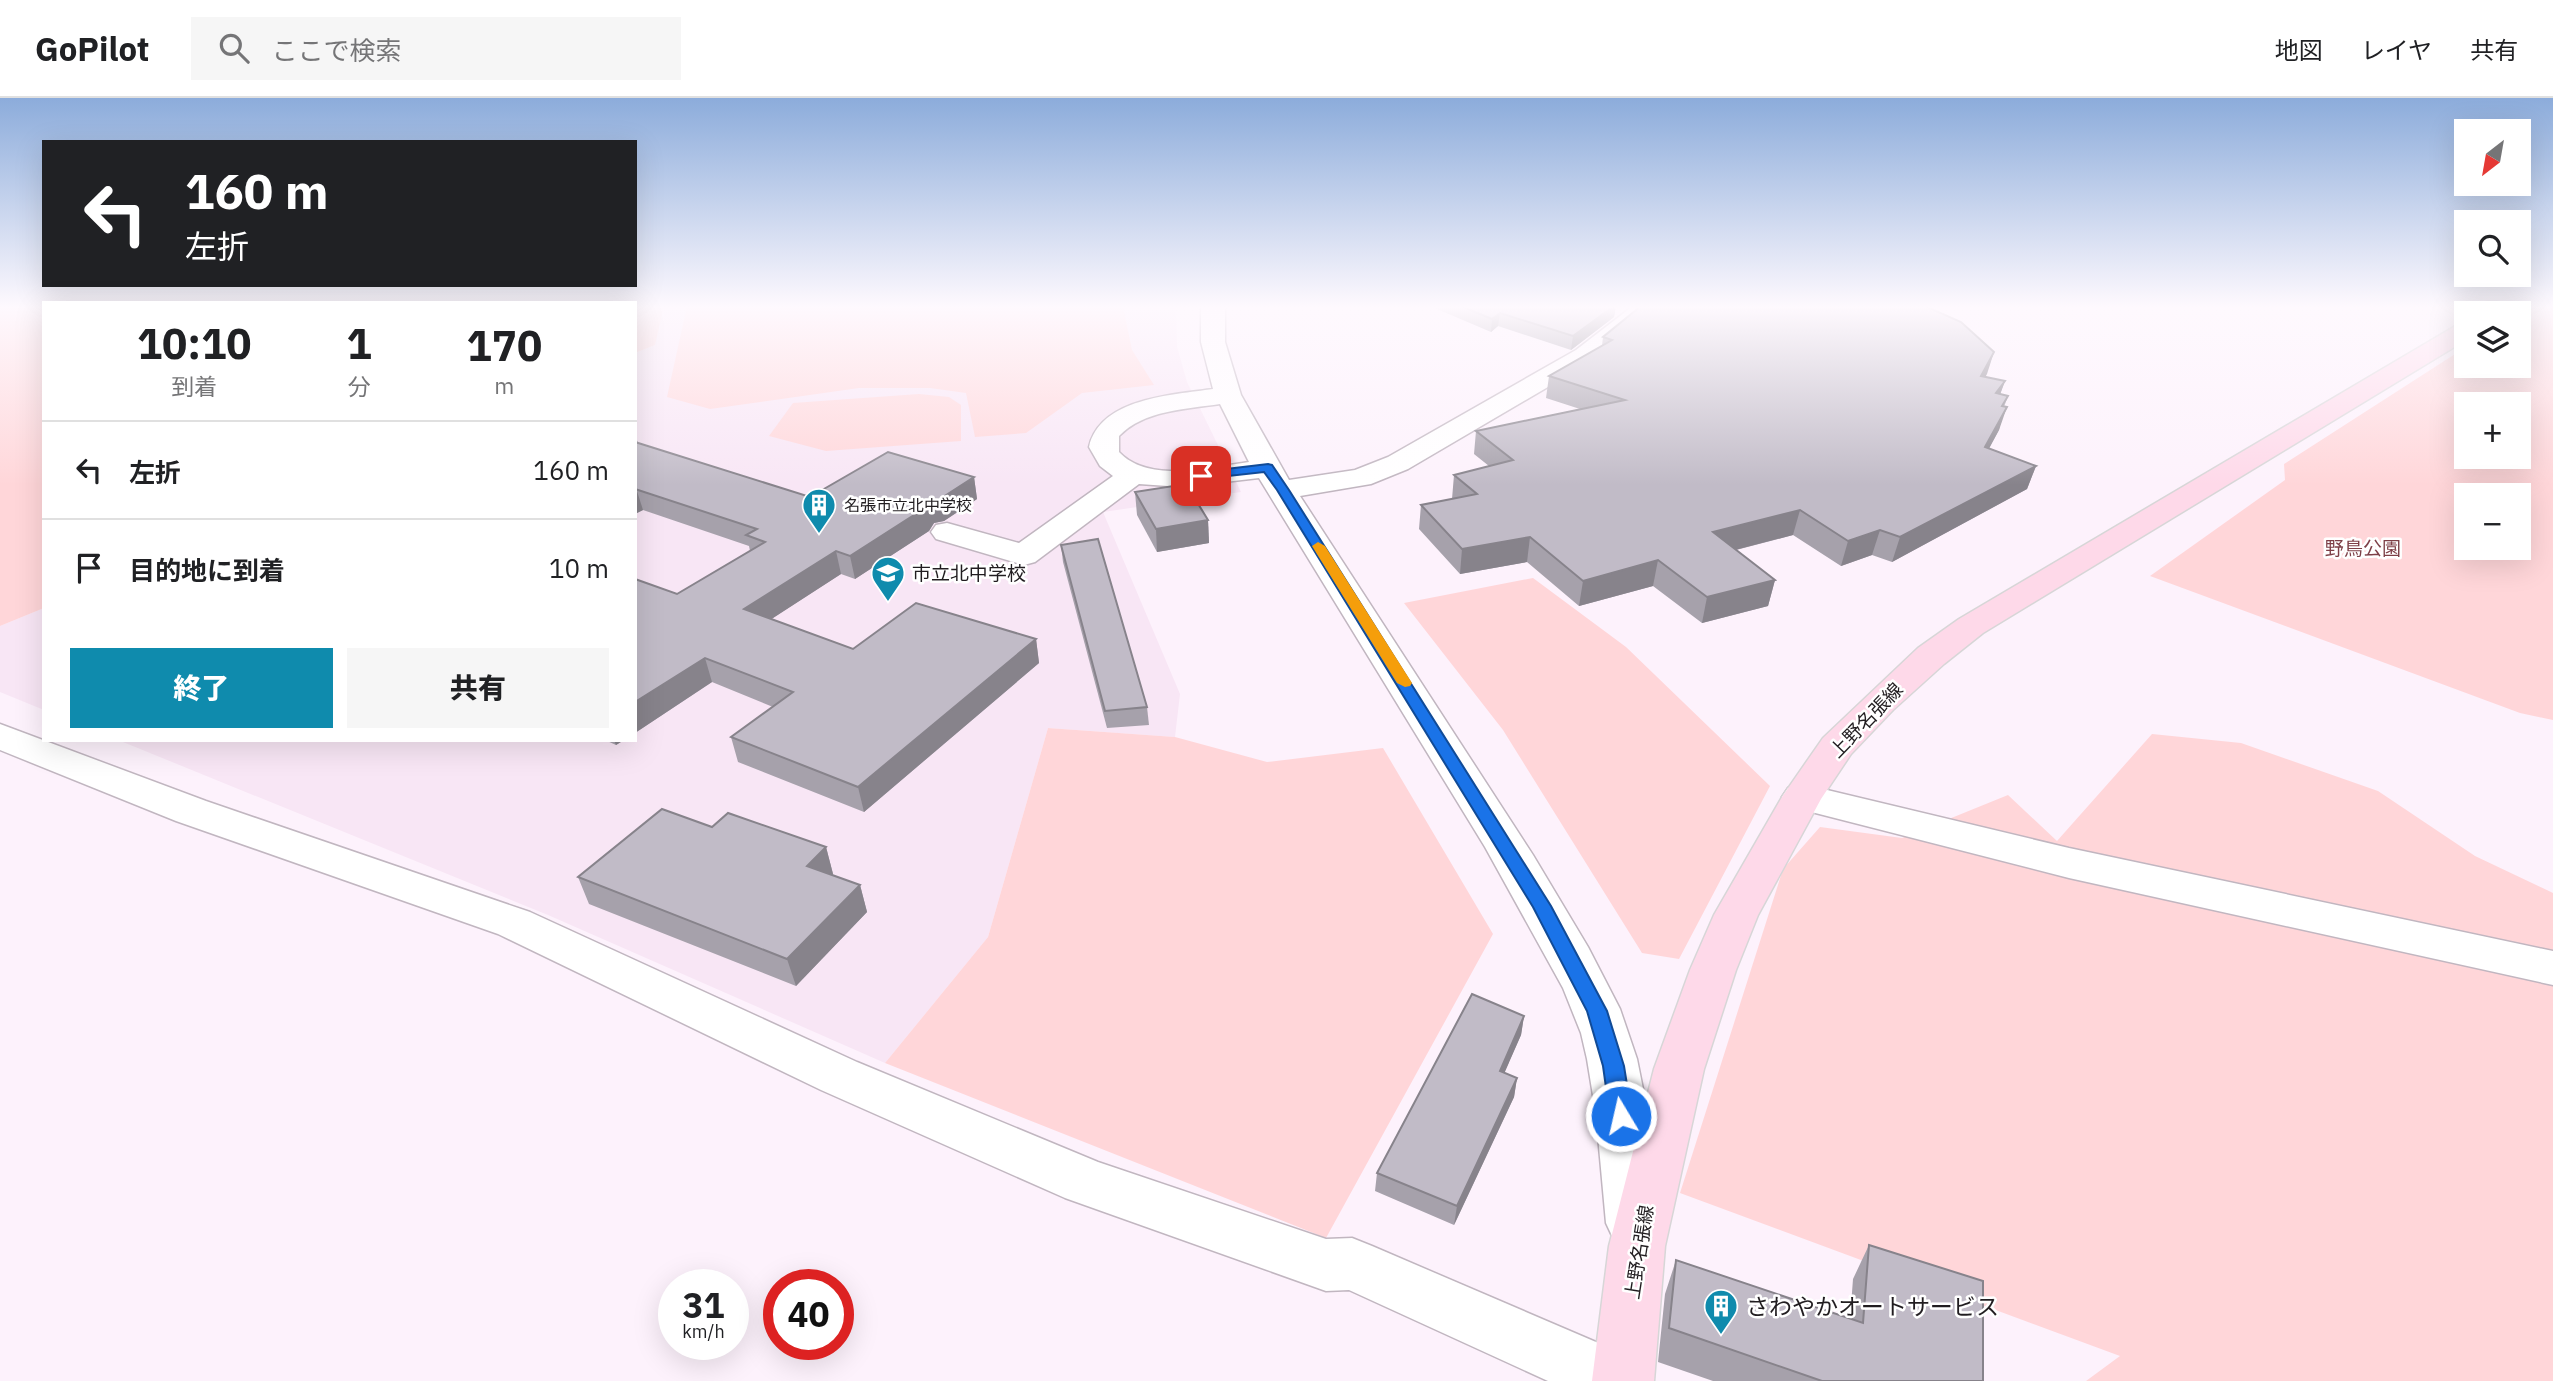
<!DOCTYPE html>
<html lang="ja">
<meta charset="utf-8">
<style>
body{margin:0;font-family:"IBM Plex Sans","Noto Sans JP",sans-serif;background:#f6f6f6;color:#202124;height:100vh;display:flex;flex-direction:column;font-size:26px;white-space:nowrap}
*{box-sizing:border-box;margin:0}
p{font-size:23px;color:#757577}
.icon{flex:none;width:38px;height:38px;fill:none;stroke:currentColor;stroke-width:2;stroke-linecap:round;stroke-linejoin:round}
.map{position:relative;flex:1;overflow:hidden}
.drawer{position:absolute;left:42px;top:203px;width:595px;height:441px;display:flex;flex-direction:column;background:#fff;border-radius:0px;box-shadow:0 7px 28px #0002}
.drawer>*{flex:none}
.guide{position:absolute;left:42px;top:42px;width:595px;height:147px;border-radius:0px;box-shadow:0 7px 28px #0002;background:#202124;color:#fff;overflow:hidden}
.needle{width:46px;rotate:211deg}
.buttons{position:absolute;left:2454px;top:21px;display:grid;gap:14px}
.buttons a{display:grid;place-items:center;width:77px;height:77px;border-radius:0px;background:#fff;box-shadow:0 7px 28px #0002;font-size:35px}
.speed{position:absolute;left:658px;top:1171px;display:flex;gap:14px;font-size:35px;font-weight:700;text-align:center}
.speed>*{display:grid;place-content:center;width:91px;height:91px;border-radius:50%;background:#fff;box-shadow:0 7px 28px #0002;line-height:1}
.speed small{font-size:18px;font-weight:400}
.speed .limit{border:10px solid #d22;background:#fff;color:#111}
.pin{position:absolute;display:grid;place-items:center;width:60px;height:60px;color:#fff;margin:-30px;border-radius:14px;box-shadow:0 4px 10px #0006}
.me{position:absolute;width:77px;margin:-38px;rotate:351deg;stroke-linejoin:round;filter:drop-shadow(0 0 5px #0008)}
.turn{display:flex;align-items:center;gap:24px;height:147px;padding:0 28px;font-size:32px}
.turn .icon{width:91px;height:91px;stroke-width:2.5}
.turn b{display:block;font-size:49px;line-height:60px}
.eta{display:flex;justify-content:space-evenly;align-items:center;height:119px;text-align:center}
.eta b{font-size:42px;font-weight:800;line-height:49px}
.action{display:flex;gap:14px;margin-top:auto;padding:14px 28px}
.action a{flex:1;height:80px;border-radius:0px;background:#0f8bad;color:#fff;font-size:28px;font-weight:800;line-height:80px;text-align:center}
.action a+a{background:#f6f6f6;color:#202124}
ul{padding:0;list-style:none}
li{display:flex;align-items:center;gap:21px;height:98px;padding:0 28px;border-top:2px solid #e0e0e0}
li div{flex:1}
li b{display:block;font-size:26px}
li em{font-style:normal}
header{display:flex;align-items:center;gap:42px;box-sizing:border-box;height:98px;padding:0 35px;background:#fff;border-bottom:2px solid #e0e0e0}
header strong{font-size:33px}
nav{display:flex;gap:38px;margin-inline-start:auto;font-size:24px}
.search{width:490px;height:63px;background:#f6f6f6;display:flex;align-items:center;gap:18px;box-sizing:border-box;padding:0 24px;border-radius:0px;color:#757577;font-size:26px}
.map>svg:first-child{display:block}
.built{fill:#f8e6f5}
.green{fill:#ffd6d9;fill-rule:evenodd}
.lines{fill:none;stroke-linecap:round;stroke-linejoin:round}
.minor-casing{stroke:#c1b6c0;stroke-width:3}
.major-casing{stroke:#d7d6d7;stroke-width:3}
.minor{fill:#fff;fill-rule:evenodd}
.major{fill:#fed9e9;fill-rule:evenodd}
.wall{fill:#a6a1ab}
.shaded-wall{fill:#87838b}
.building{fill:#c1bbc7;stroke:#87838b;stroke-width:2}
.route{fill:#1a73e8;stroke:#114b97;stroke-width:2}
.slow{fill:#f59e0b}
.labels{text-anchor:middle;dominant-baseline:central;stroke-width:5;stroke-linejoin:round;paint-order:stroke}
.far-poi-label{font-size:16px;fill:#211d20;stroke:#fff;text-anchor:start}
.park-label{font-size:19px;fill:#7d3f47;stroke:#fff}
.poi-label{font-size:19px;fill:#211d20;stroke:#fff;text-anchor:start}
.street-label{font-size:19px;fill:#211d20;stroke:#fff}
.near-poi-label{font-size:23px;fill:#211d20;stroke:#fff;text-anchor:start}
</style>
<header>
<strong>GoPilot</strong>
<div class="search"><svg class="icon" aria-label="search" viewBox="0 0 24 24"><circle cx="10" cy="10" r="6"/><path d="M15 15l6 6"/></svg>ここで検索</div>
<nav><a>地図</a><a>レイヤ</a><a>共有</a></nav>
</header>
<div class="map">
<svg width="2553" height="1283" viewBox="0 0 2553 1283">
<rect width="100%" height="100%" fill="#fdf2fc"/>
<g class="built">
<polygon points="664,208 1176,208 1177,249 1187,284 1241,394 1103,414 1180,596 1175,639 1048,630 988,839 885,965 548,817 118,642 635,642 635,255 655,247"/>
<polygon points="44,510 44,612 0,594 0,528"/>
</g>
<g class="green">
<polygon points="0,208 44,208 44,510 0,528"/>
<polygon points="635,208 664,208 655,247 635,255"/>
<polygon points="687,208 1123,208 1132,252 1154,287 1082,295 1026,335 975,339 966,295 930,290 859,290 710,311 667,299"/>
<path d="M2530,208h23v414l-33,-7 -370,-137 135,-96 -1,-16 182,-117v19h52v-52zM2466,306h52v53h-52zM2466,397h52v53h-52z"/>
<polygon points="919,296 949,299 961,307 961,343 826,353 769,338 793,305"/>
<polygon points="1533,480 1626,549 1770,688 1679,861 1642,855 1503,632 1404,505"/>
<polygon points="1048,630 1175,639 1267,664 1383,650 1493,836 1326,1140 885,965 988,839"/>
<polygon points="2152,636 2241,645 2378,693 2475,758 2553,795 2553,1283 2086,1283 2120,1258 1680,1095 1783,771 1820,729 1902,740 2008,697 2057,743"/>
</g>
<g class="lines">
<defs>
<g id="minor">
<path d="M1201,208h24v36l16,53 48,85 66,-10 33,-13 188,-107 57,-44h26l-65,54 -186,109 -37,15 -71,12 233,359 55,92 32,62 17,50 11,55 14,109 -8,17 -20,8 -20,-8 -8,-17 -10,-109 -9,-55 -6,-26 -18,-45 -78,-141 -226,-369 -77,9 -43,-3 -104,78 -11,3 -88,-26 -5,-7 5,-7 11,-2 72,20 94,-67 -13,-10 -11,-19c11,-49 83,-52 124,-58l-12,-47zM1220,306l29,58c-38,5 -100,22 -130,-10v-16c25,-26 68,-27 101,-32z"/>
<polygon points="0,626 206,703 530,814 857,964 1098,1064 1326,1141 1352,1140 1372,1148 1638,1262 1647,1283 1548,1283 1349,1192 1326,1193 1065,1100 821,992 498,836 176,723 0,652"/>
<polygon points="1802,686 2069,750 2553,853 2553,887 2069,780 1788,708 1782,699 1788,690"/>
</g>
<g id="major">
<polygon points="2489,208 2518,208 2510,215 2481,215"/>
<polygon points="2466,225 2466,242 1983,535 1944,566 1893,612 1851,656 1821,701 1758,817 1736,872 1704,971 1665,1148 1654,1283 1592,1283 1609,1148 1654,971 1690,872 1714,817 1782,699 1823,640 1918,550 1959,521 2457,227"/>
</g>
</defs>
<use href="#minor" class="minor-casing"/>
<use href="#major" class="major-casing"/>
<use href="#minor" class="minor"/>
<use href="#major" class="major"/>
</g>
<g class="wall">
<polygon points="1430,208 1616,208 1614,219 1571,252 1498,228 1491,234"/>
<polygon points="1603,239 1994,254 1985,279 2005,283 2000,296 2008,298 2004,309 1999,332 1989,350 2036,368 2027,391 1892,464 1872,457 1841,468 1793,437 1736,452 1775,482 1768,508 1702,525 1653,488 1579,508 1527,464 1460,476 1419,431 1421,407 1452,401 1454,377 1489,368 1474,356 1476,333 1580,311 1546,300 1549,278 1602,248"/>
<polygon points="635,337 638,345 810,399 974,379 977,401 944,423 934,425 929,433 855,481 841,476 771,521 853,551 1036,541 1039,565 864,714 738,664 731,639 773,609 712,584 635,635 635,481 677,496 750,453 749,448 643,412 635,416"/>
<polygon points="1135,394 1208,422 1209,445 1157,454 1137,417"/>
<polygon points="1061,447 1147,609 1149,627 1107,630 1063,464"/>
<polygon points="605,642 624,642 616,647"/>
<polygon points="712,729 826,749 833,776 832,777 860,787 867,814 796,888 589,806 578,779"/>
<polygon points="1524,918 1521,937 1504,975 1517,980 1514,999 1454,1127 1375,1093 1377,1075"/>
<polygon points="1869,1147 1983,1283 1713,1283 1658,1264 1665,1196 1676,1162 1850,1221 1853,1181"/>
</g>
<g class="shaded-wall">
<polygon points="1614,208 1616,208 1614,219 1571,252 1573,238"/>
<polygon points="1500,215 1498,228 1491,234 1492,221"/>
<polygon points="1994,254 1987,276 1974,300 1981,278"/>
<polygon points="2005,283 1997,305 1996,295"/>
<polygon points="2007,309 1999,332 1977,373 1985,349"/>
<polygon points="2036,368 2027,391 1892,464 1900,439"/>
<polygon points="974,379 977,401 944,423 934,425 929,433 855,481 850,458 930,403"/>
<polygon points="636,390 643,412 635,416 635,391"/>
<polygon points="1800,412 1793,437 1708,459 1713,434"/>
<polygon points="1208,422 1209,445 1157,454 1156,431"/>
<polygon points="1880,432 1872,457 1841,468 1848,443"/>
<polygon points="1530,439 1527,464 1460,476 1462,451"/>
<polygon points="836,453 841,476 750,535 744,511"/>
<polygon points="1658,462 1653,488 1579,508 1583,483"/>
<polygon points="1775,482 1768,508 1702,525 1707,499"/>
<polygon points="1036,541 1039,565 864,714 858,689"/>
<polygon points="705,560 712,584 635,635 635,604"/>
<polygon points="614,642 624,642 616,647"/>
<polygon points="826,749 833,776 814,794 807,768"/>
<polygon points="860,787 867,814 796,888 787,861"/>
<polygon points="1524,918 1521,937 1497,992 1500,973"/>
<polygon points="1517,980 1514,999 1454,1127 1457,1108"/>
</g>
<g class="building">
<polygon points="1461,208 1614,208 1573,238 1500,215 1492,221"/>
<polygon points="1641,208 1925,208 1961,224 1994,254 1981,278 2005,283 1996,295 2008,298 2002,308 2007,309 1985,349 2036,368 1900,439 1880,432 1848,443 1800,412 1713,434 1775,482 1707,499 1658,462 1583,483 1530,439 1462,451 1421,407 1477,396 1454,377 1513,362 1476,333 1625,302 1549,278 1612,242 1603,239"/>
<polygon points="635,344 810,399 888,354 974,379 940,401 930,403 925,410 850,458 836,453 744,511 853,551 916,505 1036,541 858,689 731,639 793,594 705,560 635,604 635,481 677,496 765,444 746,437 757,431 635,391"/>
<polygon points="1186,386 1208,422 1156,431 1135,394"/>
<polygon points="1098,441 1147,609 1105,613 1061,447"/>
<polygon points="662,711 712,729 728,715 826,749 807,768 860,787 787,861 578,779"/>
<polygon points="1472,896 1524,918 1500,973 1517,980 1457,1108 1377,1075"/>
<polygon points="1869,1147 1983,1183 1983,1283 1822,1283 1669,1230 1676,1162 1863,1225"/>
</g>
<linearGradient id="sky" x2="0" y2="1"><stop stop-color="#8cacdb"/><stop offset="0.54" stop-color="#fef9fe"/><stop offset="1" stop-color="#fef9fe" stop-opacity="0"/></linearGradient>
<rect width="2553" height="387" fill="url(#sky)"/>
<polygon class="route" points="1268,366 1272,367 1289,392 1551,808 1607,913 1624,968 1632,1018 1628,1024 1621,1027 1613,1024 1610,1018 1603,968 1587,913 1533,809 1277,392 1264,374 1201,381 1195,378 1201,374"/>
<polygon class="slow" points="1318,444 1325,448 1412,585 1410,588 1405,589 1397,585 1312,448"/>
<defs>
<symbol id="building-pin" viewBox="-11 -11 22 30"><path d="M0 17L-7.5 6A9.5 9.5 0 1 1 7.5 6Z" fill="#0f8bad" stroke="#fff"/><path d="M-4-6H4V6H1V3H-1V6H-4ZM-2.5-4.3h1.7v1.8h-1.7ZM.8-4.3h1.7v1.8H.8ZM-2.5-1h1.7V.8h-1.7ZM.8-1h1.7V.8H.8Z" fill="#fff"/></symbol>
<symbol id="school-pin" viewBox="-11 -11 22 30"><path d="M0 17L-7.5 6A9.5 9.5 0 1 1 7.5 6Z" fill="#0f8bad" stroke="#fff"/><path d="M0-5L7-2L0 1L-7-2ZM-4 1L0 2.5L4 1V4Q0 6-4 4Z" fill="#fff"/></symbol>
</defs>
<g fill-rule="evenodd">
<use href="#building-pin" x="800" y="388" width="38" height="52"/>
<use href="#school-pin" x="869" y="456" width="38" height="52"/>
<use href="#building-pin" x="1702" y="1189" width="38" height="52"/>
</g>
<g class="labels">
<g class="far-poi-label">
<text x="844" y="407">名張市立北中学校</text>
</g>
<g class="park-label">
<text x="2363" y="450">野鳥公園</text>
</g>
<g class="poi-label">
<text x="912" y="475">市立北中学校</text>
</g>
<g class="street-label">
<text transform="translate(1866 622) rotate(-46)">上野名張線</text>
<text transform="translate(1639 1154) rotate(-81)">上野名張線</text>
</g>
<g class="near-poi-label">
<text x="1746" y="1208">さわやかオートサービス</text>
</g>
</g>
</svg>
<div class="buttons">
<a><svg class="needle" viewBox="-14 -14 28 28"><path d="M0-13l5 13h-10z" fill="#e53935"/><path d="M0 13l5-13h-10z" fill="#757577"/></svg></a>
<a><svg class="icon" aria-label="search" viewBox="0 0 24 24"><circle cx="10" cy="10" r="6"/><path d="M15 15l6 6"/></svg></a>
<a><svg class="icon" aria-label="layers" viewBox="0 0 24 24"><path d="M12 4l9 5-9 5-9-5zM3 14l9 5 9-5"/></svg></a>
<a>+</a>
<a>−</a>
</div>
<div class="speed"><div>31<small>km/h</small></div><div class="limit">40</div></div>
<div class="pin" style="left:1201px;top:378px;background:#d93025"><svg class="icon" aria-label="arrive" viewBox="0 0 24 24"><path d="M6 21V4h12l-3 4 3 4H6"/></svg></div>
<svg class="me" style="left:1621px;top:1018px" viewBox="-20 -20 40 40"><circle r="17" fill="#1a73e8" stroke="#fff" stroke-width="3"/><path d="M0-11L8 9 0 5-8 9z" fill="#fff"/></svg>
<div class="guide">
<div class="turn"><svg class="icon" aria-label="left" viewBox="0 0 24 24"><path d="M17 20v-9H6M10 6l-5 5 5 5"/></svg><div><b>160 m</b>左折</div></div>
</div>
<section class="drawer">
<div class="eta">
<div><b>10:10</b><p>到着</p></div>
<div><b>1</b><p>分</p></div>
<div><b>170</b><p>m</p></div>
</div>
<ul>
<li><svg class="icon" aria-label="left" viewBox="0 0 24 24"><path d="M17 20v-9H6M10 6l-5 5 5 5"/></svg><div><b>左折</b></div><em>160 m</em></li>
<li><svg class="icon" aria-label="arrive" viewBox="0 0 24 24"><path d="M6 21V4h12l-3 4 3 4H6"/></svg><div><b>目的地に到着</b></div><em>10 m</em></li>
</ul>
<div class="action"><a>終了</a><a>共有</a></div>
</section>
</div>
